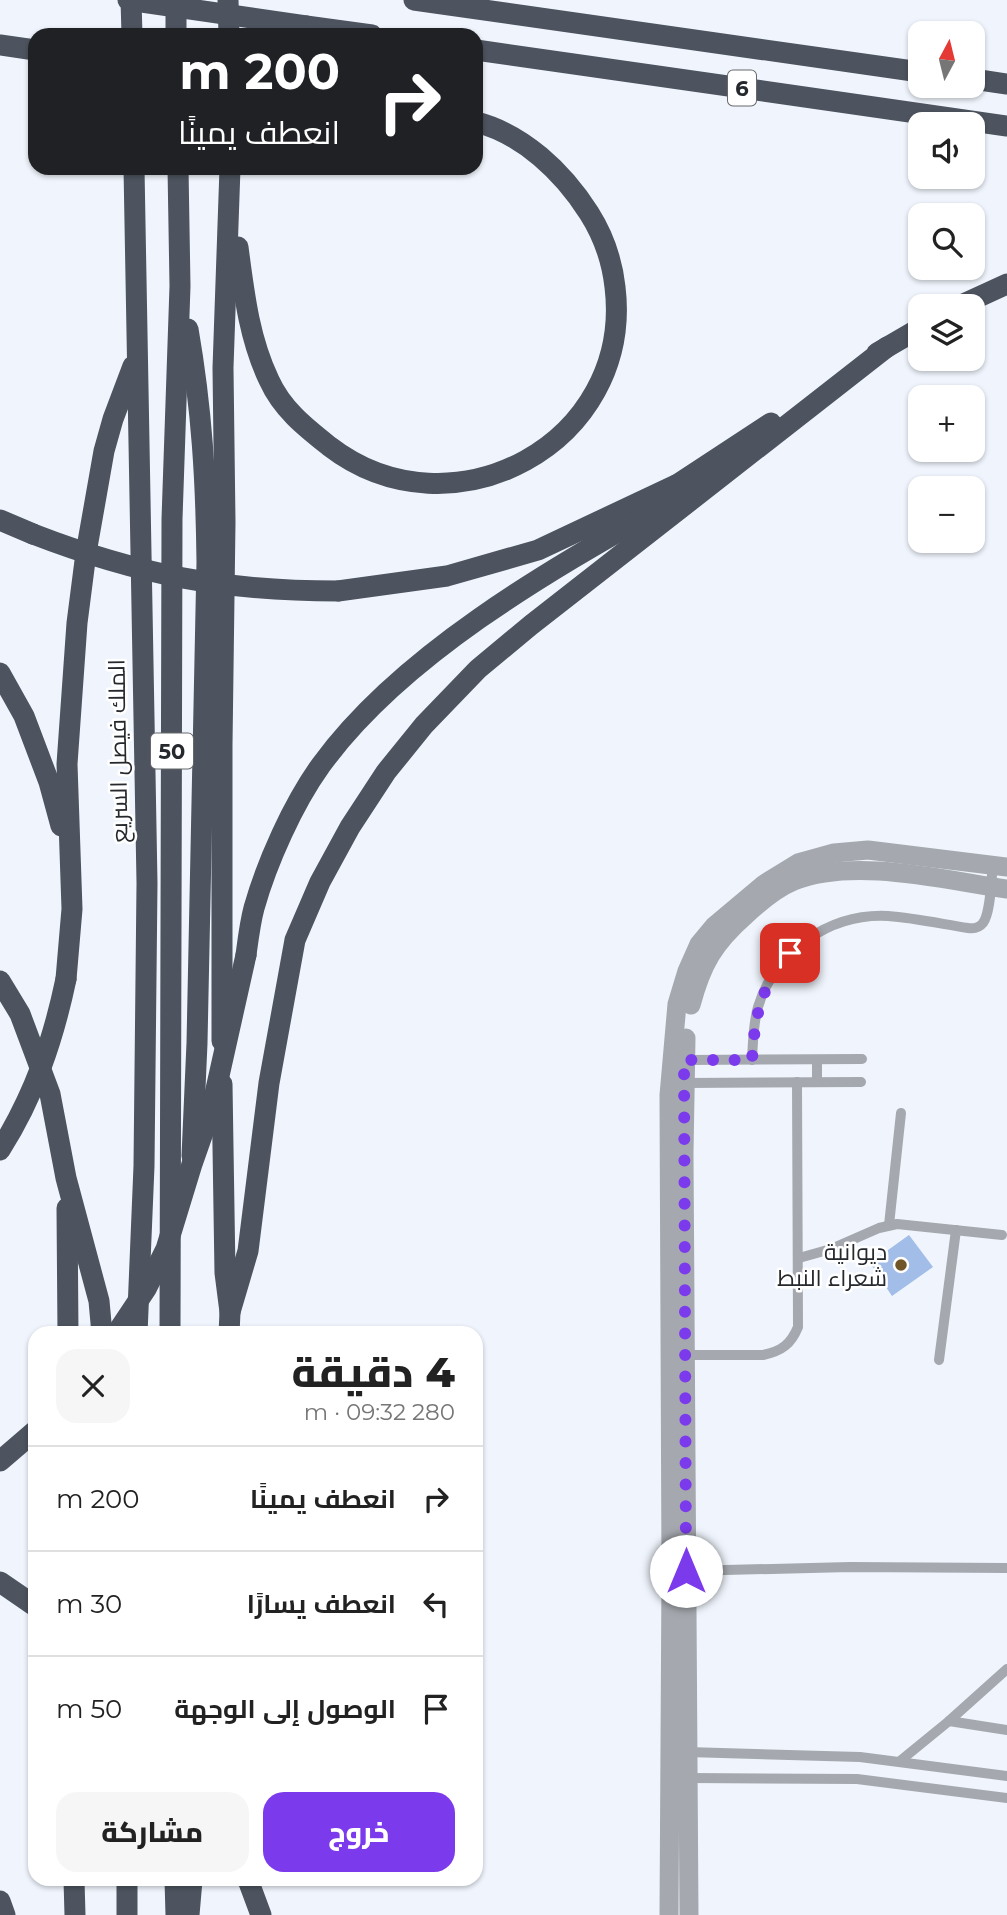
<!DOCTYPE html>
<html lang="ar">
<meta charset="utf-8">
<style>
body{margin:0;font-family:Montserrat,Cairo,sans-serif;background:#f6f6f6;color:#222;direction:rtl;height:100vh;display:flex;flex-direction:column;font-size:26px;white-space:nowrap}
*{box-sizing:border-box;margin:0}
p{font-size:23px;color:#767676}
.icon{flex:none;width:38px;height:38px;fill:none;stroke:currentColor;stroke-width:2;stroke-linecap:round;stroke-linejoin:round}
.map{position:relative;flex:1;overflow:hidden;direction:ltr}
.details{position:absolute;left:28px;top:1326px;width:455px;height:560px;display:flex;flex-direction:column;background:#fff;border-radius:21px;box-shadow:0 2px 5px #0004;direction:rtl}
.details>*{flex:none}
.hud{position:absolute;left:28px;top:28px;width:455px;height:147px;border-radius:21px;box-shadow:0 2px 5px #0004;direction:rtl;background:#202124;color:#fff;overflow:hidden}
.needle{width:46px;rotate:7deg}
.tools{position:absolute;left:908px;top:21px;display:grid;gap:14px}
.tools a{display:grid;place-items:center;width:77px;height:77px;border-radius:14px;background:#fff;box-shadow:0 2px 5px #0004;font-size:35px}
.pin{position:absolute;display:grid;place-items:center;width:60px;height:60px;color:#fff;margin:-30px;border-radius:14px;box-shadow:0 4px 10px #0006}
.me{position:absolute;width:77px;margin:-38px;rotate:0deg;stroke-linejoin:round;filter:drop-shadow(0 0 5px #0008)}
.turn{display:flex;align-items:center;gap:24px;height:147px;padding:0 28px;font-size:32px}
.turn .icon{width:91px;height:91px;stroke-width:2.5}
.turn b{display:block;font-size:49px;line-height:60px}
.round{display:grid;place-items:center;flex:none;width:74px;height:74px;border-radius:21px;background:#f6f6f6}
.headline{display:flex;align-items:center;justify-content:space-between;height:119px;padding:0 28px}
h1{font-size:42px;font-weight:800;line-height:52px}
.action{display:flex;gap:14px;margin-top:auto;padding:14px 28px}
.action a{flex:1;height:80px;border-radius:21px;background:#7c3aed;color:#fff;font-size:28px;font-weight:800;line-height:80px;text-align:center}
.action a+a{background:#f6f6f6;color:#222}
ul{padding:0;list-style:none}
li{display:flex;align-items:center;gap:21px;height:105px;padding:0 28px;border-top:2px solid #e0e0e0}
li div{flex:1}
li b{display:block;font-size:26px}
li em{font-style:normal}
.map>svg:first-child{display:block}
.building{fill:#a1bde8}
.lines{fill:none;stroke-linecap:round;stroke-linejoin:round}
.service{stroke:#a5a9af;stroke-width:10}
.tertiary{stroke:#a5a9af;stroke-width:19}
.motorway{stroke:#4d545f;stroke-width:21}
.motorway-bridge{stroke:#4d545f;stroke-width:21}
.route{stroke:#7c3aed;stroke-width:12;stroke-dasharray:0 21.6}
.poi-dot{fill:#705528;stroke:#fff;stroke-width:2.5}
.labels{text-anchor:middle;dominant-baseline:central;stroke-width:5;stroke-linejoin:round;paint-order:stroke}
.shield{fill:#fff;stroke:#66686c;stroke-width:2}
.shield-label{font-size:21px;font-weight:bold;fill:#25282d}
.street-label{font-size:23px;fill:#25282d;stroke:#fff}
.poi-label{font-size:23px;fill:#25282d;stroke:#fff;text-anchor:end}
</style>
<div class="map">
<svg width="1007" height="1915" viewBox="0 0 1007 1915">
<rect width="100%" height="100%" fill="#f0f5fd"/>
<polygon class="building" points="909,1235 933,1267 892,1296 870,1263"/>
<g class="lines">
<g class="service">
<polyline points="685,1060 862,1059"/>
<path d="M752,1060c1,-17 1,-36 6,-53 17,-56 72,-94 130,-91 27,2 54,8 80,12 6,1 11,0 15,-5 8,-11 8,-44 10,-58"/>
<polyline points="817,1060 817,1082"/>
<polyline points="684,1083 861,1082"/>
<polyline points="889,1225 901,1113"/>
<polyline points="799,1258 831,1249 879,1228 897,1224 1002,1235"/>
<path d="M682,1355h81c19,-4 28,-11 35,-28l-1,-245"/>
<polyline points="939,1360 956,1230"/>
<polyline points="686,1571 850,1567 1007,1568"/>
<polyline points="949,1721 1007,1730"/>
<polyline points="687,1752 860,1757 1007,1776"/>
<polyline points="900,1761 949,1721 1007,1669"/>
<polyline points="688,1778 857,1779 1007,1798"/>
</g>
<g class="tertiary">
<path d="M691,1005c11,-41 23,-62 55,-90 14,-13 31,-27 48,-34 60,-24 150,-1 213,8"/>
<polyline points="686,1038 684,1153 689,1915"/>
<polyline points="669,1915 671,1571 669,1095 677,1004 687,971 699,944 714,926 764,884 798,863 834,853 868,850 1007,867"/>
</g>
<g class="motorway">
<polyline points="131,0 132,35"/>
<polyline points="176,0 176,35"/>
<polyline points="228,0 229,35"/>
<polyline points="414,0 920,72"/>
<polyline points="306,26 372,35"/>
<polyline points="0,45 35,50"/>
<polyline points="476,50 1007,126"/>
<polyline points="973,79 1007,84"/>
<polyline points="134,168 147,883 144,1166 137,1334"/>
<path d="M238,247c6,46 11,91 31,133 13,29 36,47 60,66 123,95 305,-3 286,-159 -3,-27 -12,-52 -26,-74 -26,-41 -66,-79 -113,-91"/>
<polyline points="959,306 1007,284"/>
<path d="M188,329c14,81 18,151 19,233l-10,481 -5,113"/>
<polyline points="877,353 920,328"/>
<polyline points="0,520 33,534"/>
<polyline points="338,591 447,576 538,550 678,484 771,423"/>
<polyline points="0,673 24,716 49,782 61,826"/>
<path d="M246,955c2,-15 4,-32 8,-47 13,-46 39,-104 67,-143 80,-110 227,-194 344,-260l13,-21"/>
<polyline points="66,979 72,909 67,764 77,623 86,553 104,451 113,419 133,366"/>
<polyline points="0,981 20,1014 50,1094 66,1178 99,1301 102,1334"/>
<polyline points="222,1041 222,745 225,522 223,368 230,168"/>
<polyline points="222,1084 225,1273 230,1312 229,1334"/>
<polyline points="67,1208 68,1334"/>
<polyline points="230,1312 248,1251 269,1083 295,940 320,882 350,827 386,772 424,725 478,669 531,625 887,347"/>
<polyline points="170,1334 172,519 180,286 178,168"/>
<polyline points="0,1461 35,1431"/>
<polyline points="0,1582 35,1606"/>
<polyline points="74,1880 75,1915"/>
<polyline points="175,1880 176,1915"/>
<polyline points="248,1880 261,1915"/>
<polyline points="0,1901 5,1915"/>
<polyline points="127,1915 127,1880"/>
<polyline points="189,1915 192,1880"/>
</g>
<g class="motorway-bridge">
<polyline points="128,0 306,26"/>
<path d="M33,534c106,41 191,57 305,57"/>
<path d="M0,1150c34,-54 53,-109 66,-171"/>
<polyline points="116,1334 146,1289 166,1249 192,1164 212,1107 246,955"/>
</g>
</g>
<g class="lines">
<path class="route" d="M686,1571l-2,-511h68c3,-45 8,-72 38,-107"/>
</g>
<circle class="poi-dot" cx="901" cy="1265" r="7"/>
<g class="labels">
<g class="shield">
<rect x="728" y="70.5" width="28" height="35" rx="5"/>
<rect x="151" y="733.5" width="42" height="35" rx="5"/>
</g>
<g class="shield-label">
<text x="742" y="88">6</text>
<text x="172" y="751">50</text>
</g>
<g class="street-label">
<text transform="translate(118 751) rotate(-91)">الملك فيصل السريع</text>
</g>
<g class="poi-label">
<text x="887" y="1252">ديوانية<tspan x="887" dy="26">شعراء النبط</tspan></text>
</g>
</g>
</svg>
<div class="tools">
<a><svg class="needle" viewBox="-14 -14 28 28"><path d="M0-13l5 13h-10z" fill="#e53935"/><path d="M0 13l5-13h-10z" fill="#767676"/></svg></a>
<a><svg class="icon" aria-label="sound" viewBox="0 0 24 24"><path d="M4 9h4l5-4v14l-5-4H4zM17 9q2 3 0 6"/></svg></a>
<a><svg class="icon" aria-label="search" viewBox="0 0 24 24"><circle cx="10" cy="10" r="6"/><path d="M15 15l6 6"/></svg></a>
<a><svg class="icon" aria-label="layers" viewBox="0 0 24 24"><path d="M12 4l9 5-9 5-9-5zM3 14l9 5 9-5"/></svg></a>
<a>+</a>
<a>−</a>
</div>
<div class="pin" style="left:790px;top:953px;background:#d93025"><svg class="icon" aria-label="arrive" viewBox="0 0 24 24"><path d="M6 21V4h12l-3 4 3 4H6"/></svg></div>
<svg class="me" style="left:686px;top:1571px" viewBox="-20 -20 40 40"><circle r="19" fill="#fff"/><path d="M0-13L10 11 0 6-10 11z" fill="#7c3aed"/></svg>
<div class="hud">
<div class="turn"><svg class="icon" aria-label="right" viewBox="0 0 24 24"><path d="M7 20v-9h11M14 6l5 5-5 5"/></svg><div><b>200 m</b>انعطف يمينًا</div></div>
</div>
<section class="details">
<div class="headline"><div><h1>4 دقيقة</h1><p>280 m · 09:32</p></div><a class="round"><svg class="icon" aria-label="close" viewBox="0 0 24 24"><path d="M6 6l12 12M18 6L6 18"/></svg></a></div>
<ul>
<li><svg class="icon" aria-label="right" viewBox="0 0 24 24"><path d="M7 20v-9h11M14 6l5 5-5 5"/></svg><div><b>انعطف يمينًا</b></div><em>200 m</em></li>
<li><svg class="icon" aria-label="left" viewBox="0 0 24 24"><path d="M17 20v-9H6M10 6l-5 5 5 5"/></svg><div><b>انعطف يسارًا</b></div><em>30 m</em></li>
<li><svg class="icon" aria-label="arrive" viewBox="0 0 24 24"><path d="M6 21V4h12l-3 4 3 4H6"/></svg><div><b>الوصول إلى الوجهة</b></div><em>50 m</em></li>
</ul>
<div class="action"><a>خروج</a><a>مشاركة</a></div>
</section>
</div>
